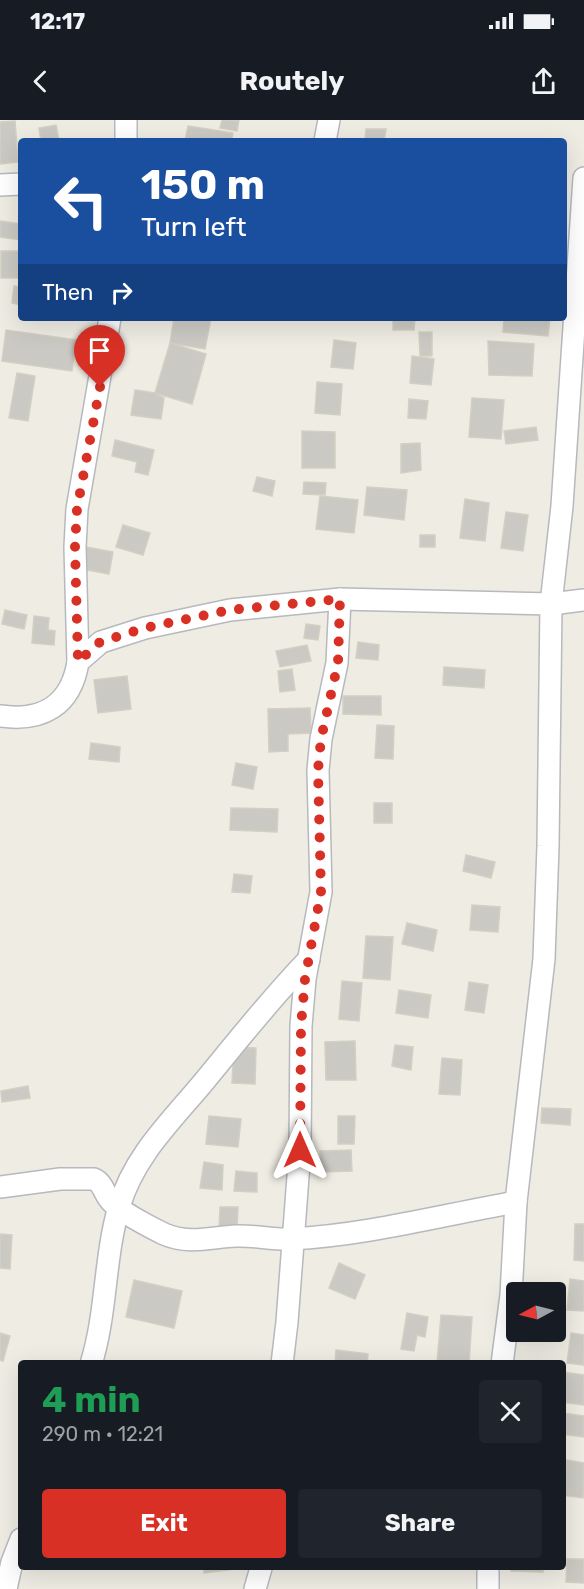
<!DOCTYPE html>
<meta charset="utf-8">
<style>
body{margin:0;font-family:Rubik,sans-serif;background:#20242c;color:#f1f3f6;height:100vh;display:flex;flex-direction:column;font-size:22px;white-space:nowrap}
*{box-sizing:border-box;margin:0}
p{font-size:20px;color:#9ea1a6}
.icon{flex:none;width:33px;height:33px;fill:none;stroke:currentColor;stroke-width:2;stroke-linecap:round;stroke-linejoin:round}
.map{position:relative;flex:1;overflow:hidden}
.drawer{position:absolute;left:18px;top:1240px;width:548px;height:210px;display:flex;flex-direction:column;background:#171b24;border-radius:6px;box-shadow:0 6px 24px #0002}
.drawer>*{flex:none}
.top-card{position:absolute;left:18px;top:18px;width:549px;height:183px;border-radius:6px;box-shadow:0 6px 24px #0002;background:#1a4fa0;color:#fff;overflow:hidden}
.needle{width:39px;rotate:263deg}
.controls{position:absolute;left:506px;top:1162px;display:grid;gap:12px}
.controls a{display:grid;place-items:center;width:60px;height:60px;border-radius:6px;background:#171b24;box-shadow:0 6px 24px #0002;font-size:30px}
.pin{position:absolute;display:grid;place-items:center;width:51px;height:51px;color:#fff;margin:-62px -26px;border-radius:50% 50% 50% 0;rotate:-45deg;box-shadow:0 0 6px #0007}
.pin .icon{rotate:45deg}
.me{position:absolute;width:66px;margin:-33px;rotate:0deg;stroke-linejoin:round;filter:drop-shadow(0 0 4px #0008)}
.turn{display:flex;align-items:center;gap:21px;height:126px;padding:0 24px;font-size:27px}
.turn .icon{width:78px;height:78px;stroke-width:2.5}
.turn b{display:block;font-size:42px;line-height:51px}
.then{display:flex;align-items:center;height:57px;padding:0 24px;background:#0003;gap:12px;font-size:22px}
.round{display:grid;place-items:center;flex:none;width:63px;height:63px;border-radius:6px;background:#20242c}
.overview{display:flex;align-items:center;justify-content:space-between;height:102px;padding:0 24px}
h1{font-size:36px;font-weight:700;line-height:45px;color:#1e9e55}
.button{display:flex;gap:12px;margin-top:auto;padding:12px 24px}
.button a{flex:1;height:69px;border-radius:6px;background:#d93025;color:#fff;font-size:24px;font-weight:700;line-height:69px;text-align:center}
.button a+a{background:#20242c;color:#f1f3f6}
.status{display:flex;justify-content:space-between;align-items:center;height:42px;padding:0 30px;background:#171b24;direction:ltr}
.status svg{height:16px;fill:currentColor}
header{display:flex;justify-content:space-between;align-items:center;height:78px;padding:0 24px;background:#171b24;font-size:27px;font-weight:700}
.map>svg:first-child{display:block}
.building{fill:#cbc9c3;stroke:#d3cfc2;stroke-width:1.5}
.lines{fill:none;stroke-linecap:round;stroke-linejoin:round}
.minor-casing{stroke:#b6b9bd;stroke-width:24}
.minor{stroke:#fff;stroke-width:21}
.route{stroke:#d93025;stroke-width:10;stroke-dasharray:0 18}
</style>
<div class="status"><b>12:17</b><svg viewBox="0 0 49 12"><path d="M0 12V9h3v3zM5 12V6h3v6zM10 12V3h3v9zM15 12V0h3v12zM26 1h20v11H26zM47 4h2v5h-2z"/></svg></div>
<header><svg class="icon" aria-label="back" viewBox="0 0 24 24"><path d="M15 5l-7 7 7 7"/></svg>Routely<svg class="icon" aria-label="share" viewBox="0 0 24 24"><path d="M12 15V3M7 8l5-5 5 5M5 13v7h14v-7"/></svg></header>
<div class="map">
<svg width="584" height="1469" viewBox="0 0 584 1469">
<rect width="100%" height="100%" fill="#eeece3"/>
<g class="building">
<polygon points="222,0 239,0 237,11 220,8"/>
<polygon points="15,1 18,42 0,44 0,2"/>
<polygon points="56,5 59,21 41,21 39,8"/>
<polygon points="188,6 233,13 231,21 185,21"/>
<polygon points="366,9 386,9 384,21 365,21"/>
<polygon points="0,101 21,104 21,120 0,117"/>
<polygon points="1,131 21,131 19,158 1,158"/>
<polygon points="14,166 21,167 21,185 12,183"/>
<polygon points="174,198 211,198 205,229 170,223"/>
<polygon points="393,198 415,198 414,210 393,210"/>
<polygon points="504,198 550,198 548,216 503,212"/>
<polygon points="6,210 76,220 72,251 2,241"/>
<polygon points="419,212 432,212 432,236 420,236"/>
<polygon points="334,220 356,223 353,249 331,247"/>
<polygon points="488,221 534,224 532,256 489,255"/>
<polygon points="170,223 206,234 192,284 155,273"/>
<polygon points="412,236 434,239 431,265 410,263"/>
<polygon points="17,253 35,256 28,301 9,298"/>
<polygon points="317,262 342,264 340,295 315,293"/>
<polygon points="135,270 155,273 164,278 161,299 131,295"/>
<polygon points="472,278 504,280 501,319 469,317"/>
<polygon points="409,279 428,281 426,299 408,298"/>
<polygon points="536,307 538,320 506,324 504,311"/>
<polygon points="302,311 335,312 335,348 302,348"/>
<polygon points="115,320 154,330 148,355 135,352 137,342 112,336"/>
<polygon points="420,323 421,350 401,353 401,324"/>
<polygon points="257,357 275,361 272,376 253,371"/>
<polygon points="304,362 326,363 325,375 303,374"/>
<polygon points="367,367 407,370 404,400 364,395"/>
<polygon points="320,376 358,380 354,413 316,409"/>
<polygon points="465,379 489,383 485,421 460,418"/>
<polygon points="506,392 528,395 523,431 501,428"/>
<polygon points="123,405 150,413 143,435 116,427"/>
<rect x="420" y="415" width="15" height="12"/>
<polygon points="81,426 113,432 109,454 77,448"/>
<polygon points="5,490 27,495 24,509 2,504"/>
<polygon points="34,496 49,498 48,510 55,511 54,525 32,523"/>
<polygon points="306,504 320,506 318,520 304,518"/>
<polygon points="358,522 379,525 378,540 356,538"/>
<polygon points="307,525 311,541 280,547 276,531"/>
<polygon points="444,547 485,550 484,568 443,565"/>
<polygon points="292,549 295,570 280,572 278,551"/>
<polygon points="127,556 131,589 98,593 94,560"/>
<polygon points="343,576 381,576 381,595 343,594"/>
<polygon points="310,588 311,613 288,614 288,631 269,632 268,589"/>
<polygon points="377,605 394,606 393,639 375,638"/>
<polygon points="91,623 120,627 119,642 89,639"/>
<polygon points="236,643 257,647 253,669 232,665"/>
<rect x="374" y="683" width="18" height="20"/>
<polygon points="231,688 278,689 277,712 230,710"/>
<polygon points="466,735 495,742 491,758 463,751"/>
<polygon points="234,754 252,756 250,773 232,772"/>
<polygon points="472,785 500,787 498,812 470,810"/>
<polygon points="407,803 437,810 433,831 402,824"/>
<polygon points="366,816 393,817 390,860 363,858"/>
<polygon points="342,861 362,863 359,901 339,899"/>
<polygon points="469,862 488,865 484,893 465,890"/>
<polygon points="399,870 431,875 428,898 396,893"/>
<polygon points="355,921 356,960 326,960 325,922"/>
<polygon points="395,925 413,927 411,950 392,946"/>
<polygon points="234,927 256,928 255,964 232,963"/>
<polygon points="442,938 462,940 460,975 439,974"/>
<polygon points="28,966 30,978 2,982 1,971"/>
<polygon points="542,988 571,989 570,1005 541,1003"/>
<polygon points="209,996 241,999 238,1027 206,1024"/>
<polygon points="338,996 355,996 354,1024 338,1024"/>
<polygon points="351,1030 352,1051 321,1052 320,1031"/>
<polygon points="204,1042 223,1045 222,1070 200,1068"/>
<polygon points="236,1051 257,1053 257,1072 234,1071"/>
<polygon points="220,1087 238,1087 237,1111 219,1111"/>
<polygon points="575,1104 584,1104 584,1141 574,1140"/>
<polygon points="0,1114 12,1115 10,1149 0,1148"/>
<polygon points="339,1143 365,1155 355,1179 329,1168"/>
<polygon points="570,1159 584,1161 584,1191 567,1190"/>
<polygon points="134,1160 182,1171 174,1208 126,1197"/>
<polygon points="407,1193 428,1197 425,1217 417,1215 414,1231 401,1229"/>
<polygon points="441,1195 472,1197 469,1244 437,1244"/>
<polygon points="0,1213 10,1216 3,1241 0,1240"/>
<polygon points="571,1213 584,1215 584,1245 567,1243"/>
<polygon points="336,1230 368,1234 367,1244 335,1244"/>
<polygon points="562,1252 584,1255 584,1285 562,1282"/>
<polygon points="562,1293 584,1296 584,1317 562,1314"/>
<polygon points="567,1340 584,1343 583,1378 562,1375"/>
<polygon points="567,1439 584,1439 584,1463 566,1462"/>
<polygon points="204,1448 243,1448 204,1453"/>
<polygon points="511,1448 543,1448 543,1452 511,1451"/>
</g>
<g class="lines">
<defs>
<g id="minor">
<polyline points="126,0 126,21"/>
<polyline points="325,21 329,0"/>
<polyline points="0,65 21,64"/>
<polyline points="78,542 75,427 77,389 110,198"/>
<path d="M0,596c42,6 71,-10 78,-54l23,-20 44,-14 85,-18 110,-11 211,5 33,-4"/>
<path d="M0,1067l60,-8h34c9,4 10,14 16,21 7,10 42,28 54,34 26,11 47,3 72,2 18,-1 36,4 55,3 76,-4 151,-24 225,-37"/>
<path d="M91,1244c16,-51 13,-106 28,-157 16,-55 58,-91 92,-134 32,-39 63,-78 98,-114"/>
<polyline points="282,1244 287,1202 300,1030 301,906 305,859 321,772 318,650 321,619 337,543 340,479"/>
<polyline points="502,1244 511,1175 516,1082 544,839 548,726 551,484 562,386 584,58"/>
<polyline points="6,1469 12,1442 21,1419"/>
<polyline points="255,1469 261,1448"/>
<polyline points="488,1469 488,1448"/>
</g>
</defs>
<use href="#minor" class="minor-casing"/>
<use href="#minor" class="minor"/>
</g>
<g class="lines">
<polyline class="route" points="100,267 77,389 75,427 78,542 100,522 145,508 230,490 340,479 338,543 321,619 318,650 321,772 305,859 301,906 300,1030"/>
</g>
</svg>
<div class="controls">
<a><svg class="needle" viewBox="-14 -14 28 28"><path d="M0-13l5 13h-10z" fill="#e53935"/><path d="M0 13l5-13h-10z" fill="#9ea1a6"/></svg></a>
</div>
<div class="pin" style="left:100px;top:267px;background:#d93025"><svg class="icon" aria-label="arrive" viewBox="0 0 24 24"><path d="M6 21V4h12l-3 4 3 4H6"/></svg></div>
<svg class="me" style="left:300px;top:1030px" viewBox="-20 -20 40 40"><path d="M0-17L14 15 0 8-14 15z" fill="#d93025" stroke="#fff" stroke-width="4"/></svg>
<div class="top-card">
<div class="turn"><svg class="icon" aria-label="left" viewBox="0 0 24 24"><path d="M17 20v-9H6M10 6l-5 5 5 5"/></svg><div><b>150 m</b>Turn left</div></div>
<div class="then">Then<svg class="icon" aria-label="right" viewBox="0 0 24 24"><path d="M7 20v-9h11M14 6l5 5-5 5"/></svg></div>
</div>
<section class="drawer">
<div class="overview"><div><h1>4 min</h1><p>290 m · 12:21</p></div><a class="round"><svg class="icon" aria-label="close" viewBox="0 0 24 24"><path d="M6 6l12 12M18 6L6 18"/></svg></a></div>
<div class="button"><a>Exit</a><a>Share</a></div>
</section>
</div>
